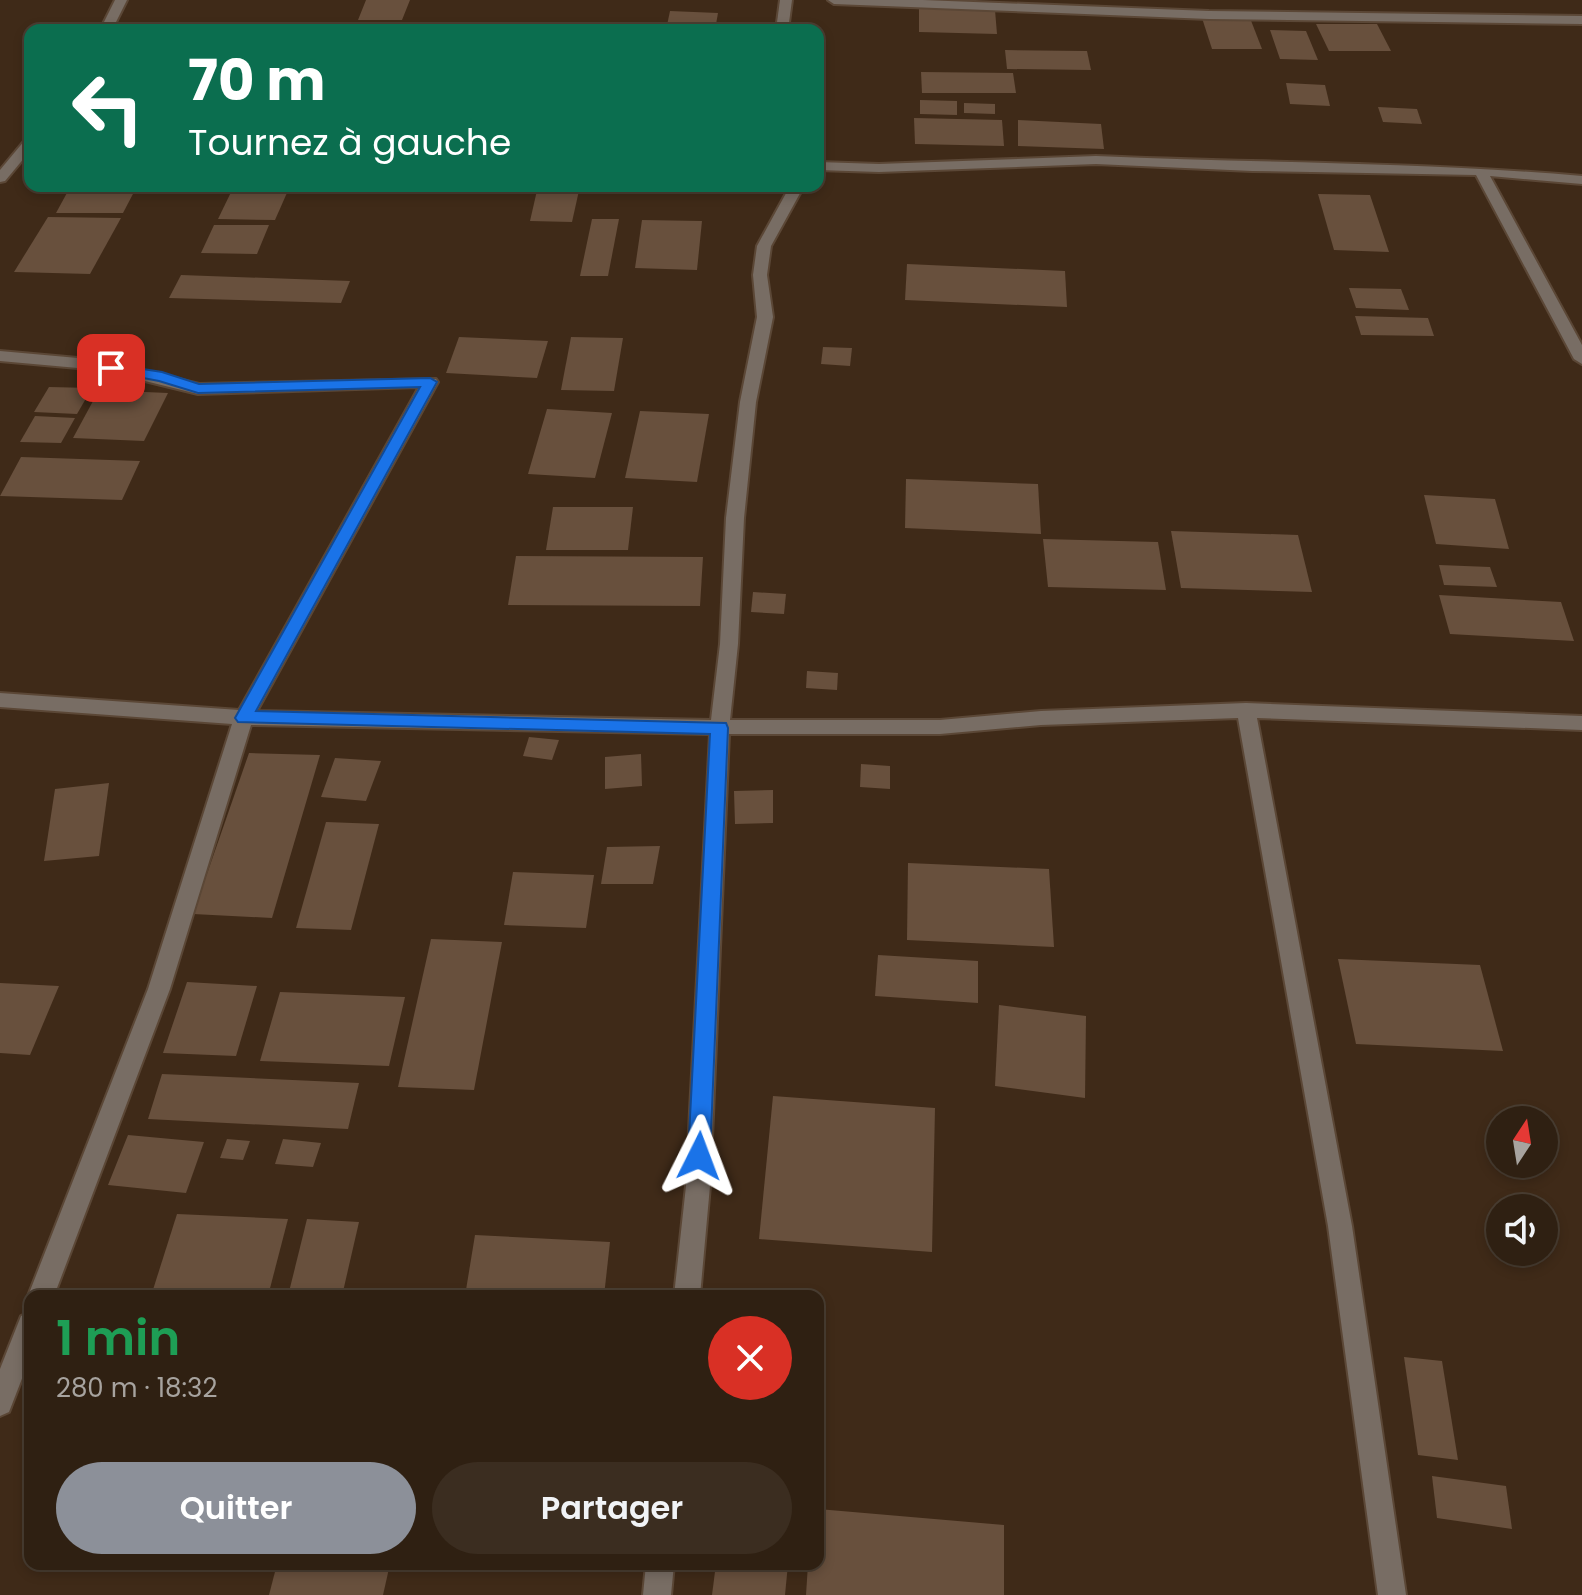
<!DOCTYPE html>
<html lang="fr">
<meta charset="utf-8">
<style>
body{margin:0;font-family:Poppins,sans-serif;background:#3b2d20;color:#f1f3f6;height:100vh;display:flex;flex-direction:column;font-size:30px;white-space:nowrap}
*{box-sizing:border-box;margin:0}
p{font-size:26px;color:#a7a39f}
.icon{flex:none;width:44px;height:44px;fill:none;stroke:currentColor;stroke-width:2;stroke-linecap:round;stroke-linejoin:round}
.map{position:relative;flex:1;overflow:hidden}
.sheet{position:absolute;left:24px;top:1290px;width:800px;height:280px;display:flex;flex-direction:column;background:#2f2012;border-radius:16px;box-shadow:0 4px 12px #0003,0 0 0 2px #4a3e32}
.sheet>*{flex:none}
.top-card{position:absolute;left:24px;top:24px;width:800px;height:168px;border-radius:16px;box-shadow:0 4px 12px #0003,0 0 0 2px #4a3e32;background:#0b6e4f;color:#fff;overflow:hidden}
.needle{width:52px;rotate:12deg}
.tools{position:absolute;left:1486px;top:1106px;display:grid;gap:16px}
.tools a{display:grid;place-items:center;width:72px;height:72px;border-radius:50%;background:#2f2012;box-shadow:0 4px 12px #0003,0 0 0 2px #4a3e32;font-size:40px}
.pin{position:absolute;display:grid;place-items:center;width:68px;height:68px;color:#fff;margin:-34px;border-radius:16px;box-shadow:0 4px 12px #0006}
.me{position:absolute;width:88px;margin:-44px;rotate:3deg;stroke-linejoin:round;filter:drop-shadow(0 0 6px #0008)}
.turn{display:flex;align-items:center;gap:28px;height:168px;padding:0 32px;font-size:36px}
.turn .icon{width:104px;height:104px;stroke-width:2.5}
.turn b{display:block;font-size:56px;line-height:68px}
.round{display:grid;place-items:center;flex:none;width:84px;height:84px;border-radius:42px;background:#3b2d20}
.headline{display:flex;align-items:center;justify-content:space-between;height:136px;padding:0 32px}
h1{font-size:48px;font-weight:600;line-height:60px;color:#1e9e55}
.primary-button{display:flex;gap:16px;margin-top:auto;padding:16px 32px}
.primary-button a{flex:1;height:92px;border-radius:48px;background:#8c9099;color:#fff;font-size:32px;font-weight:600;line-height:92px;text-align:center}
.primary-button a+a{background:#3b2d20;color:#f1f3f6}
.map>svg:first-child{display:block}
.building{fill:#68503d}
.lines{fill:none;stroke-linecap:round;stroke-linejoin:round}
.minor-casing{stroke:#5b4736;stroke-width:4}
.minor{fill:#786d64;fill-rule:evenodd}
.route{fill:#1a73e8;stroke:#114b97;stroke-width:2}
</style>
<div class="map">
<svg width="1582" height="1595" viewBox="0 0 1582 1595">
<rect width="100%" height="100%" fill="#3f2a18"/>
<g class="building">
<polygon points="366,0 410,0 402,20 358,20"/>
<polygon points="919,8 995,10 997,34 919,32"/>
<polygon points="670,11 718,13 715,30 666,30"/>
<polygon points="1202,18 1250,18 1262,49 1212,49"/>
<polygon points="312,23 392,24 390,30 308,30"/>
<polygon points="1316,24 1377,24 1391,51 1329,51"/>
<polygon points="1270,30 1306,31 1318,60 1280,59"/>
<polygon points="1005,50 1087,51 1091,70 1007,69"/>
<polygon points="921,72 1013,73 1016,93 922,93"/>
<polygon points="1286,83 1325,85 1330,106 1290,104"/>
<polygon points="920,100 957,101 957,115 920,114"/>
<polygon points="964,103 995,104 995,114 964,113"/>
<polygon points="1378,107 1417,109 1422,124 1383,122"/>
<polygon points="914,118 1002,120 1004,146 915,144"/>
<polygon points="1018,120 1101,124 1104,149 1018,146"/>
<polygon points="234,186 290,186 275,220 218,219"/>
<polygon points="538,186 580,186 572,222 530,221"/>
<polygon points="68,191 134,192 123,213 56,213"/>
<polygon points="1318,194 1370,195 1389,252 1334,250"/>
<polygon points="48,217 121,218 90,274 14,272"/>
<polygon points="592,219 619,219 608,276 580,276"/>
<polygon points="642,220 702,221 697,270 635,268"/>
<polygon points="214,225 269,225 257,254 201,253"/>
<polygon points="907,264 1065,271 1067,307 905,300"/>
<polygon points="181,275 350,281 341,303 169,298"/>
<polygon points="1349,288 1401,289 1409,310 1356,308"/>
<polygon points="1355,316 1428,318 1434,336 1361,335"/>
<polygon points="459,337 548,341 537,378 446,373"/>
<polygon points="571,337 623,338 614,391 561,390"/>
<polygon points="823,347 852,348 850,366 821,364"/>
<polygon points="49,387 92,388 77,414 34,412"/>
<polygon points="99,390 168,393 144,441 73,438"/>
<polygon points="547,409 612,413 595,478 528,474"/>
<polygon points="640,411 709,414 697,482 625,478"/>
<polygon points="35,416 75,418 61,443 20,442"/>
<polygon points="21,457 140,461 122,500 0,496"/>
<polygon points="906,479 1038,484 1041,534 905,528"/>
<polygon points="1424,495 1495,499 1509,549 1436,544"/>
<polygon points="553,507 633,507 628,550 546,550"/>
<polygon points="1171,531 1298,535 1312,592 1181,588"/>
<polygon points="1043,539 1158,542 1166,590 1048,587"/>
<polygon points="516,556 703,557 700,606 508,605"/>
<polygon points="1439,565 1490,567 1497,587 1444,585"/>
<polygon points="753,592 786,594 784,614 751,612"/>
<polygon points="1439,595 1561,602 1574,641 1450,634"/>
<polygon points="807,671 838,673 837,690 806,688"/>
<polygon points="529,737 559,740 552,760 523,756"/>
<polygon points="249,753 320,755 272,918 193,914"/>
<polygon points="641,754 642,786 605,789 605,757"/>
<polygon points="335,758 381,761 366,801 321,797"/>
<polygon points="861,764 890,766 890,789 860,787"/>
<polygon points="109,783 99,856 44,861 55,789"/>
<polygon points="773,790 773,823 735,824 734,791"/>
<polygon points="326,822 379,824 351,930 296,928"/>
<polygon points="660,846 653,884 601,884 607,847"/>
<polygon points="908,863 1049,869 1054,947 907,940"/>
<polygon points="513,872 594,875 586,928 504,925"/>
<polygon points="431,939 502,942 474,1090 398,1087"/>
<polygon points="878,955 978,961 978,1003 875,996"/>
<polygon points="1338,959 1480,965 1503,1051 1356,1044"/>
<polygon points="187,982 257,986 236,1056 163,1053"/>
<polygon points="0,983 59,986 30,1055 0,1053"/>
<polygon points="280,992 405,997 389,1066 260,1061"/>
<polygon points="999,1005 1086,1016 1085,1098 995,1086"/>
<polygon points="162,1074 359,1083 348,1129 148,1119"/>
<polygon points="773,1096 935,1108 932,1252 759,1239"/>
<polygon points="128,1135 204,1142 186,1193 108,1185"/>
<polygon points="227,1139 250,1141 243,1160 220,1158"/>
<polygon points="283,1139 321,1143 313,1167 275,1164"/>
<polygon points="177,1214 288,1219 268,1296 151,1296"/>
<polygon points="307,1219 359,1222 342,1296 288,1296"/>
<polygon points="475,1235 610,1242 604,1296 465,1296"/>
<polygon points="1404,1357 1442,1361 1458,1460 1418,1455"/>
<polygon points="1432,1476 1506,1486 1512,1529 1437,1518"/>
<polygon points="818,1509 1004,1525 1004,1595 806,1595 808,1564 818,1564"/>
<polygon points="277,1564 390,1564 383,1595 269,1595"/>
<polygon points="716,1564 788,1564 785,1595 712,1595"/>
</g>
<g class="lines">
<defs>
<g id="minor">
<polygon points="115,0 127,0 112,30 100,30"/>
<polygon points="780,0 792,0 788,30 776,30"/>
<polygon points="828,0 923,0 1209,11 1582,16 1582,24 1209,19 834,4"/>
<polygon points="30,139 30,151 5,181 0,182 0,170 25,140"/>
<path d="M1096,156c162,7 325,6 486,20v8l-92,-8 92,169v19l-8,-5 -98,-184 -224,-4 -156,-7 -217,8 -61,-2v-8l61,2z"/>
<polygon points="790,186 804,186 771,246 767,275 773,317 756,402 744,518 738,644 730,720 940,720 1041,711 1246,703 1582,716 1582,730 1257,718 1352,1226 1406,1595 1378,1595 1328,1226 1238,718 1041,725 940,734 729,734 710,1186 700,1296 674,1296 686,1186 710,734 251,725 170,989 54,1296 30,1296 30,1300 28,1296 148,989 232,724 0,707 0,693 239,710 419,387 198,394 100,370 0,361 0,351 100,360 199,384 436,379 438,382 257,711 711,720 720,644 726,518 740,402 757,317 753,275 757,246"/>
<polygon points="30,1312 30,1358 9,1412 0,1416 0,1369 21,1316"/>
<polygon points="646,1564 674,1564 671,1595 643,1595"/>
</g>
</defs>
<use href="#minor" class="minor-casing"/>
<use href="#minor" class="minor"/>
</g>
<polygon class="route" points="111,364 162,372 199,384 430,378 437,382 256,711 726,723 728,728 710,1156 707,1163 699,1166 691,1163 688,1156 710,734 238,722 235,718 420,387 198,393 159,381 106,371 106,365"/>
</svg>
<div class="tools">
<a><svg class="needle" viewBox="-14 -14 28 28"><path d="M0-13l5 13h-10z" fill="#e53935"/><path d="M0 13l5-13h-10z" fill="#a7a39f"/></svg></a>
<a><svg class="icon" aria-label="sound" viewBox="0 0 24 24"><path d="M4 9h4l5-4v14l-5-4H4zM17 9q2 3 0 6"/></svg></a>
</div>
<div class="pin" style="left:111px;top:368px;background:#d93025"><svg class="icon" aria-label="arrive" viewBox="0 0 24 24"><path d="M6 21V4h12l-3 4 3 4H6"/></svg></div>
<svg class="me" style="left:699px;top:1156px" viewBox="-20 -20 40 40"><path d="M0-17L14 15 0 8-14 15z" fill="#1a73e8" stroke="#fff" stroke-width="4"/></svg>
<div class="top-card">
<div class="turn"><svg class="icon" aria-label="left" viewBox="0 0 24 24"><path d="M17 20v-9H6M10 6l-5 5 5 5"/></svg><div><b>70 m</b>Tournez à gauche</div></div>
</div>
<section class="sheet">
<div class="headline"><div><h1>1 min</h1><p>280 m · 18:32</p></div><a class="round" style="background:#d93025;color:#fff"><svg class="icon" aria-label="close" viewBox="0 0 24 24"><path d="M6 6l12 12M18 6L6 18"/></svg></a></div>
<div class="primary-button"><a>Quitter</a><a>Partager</a></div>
</section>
</div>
